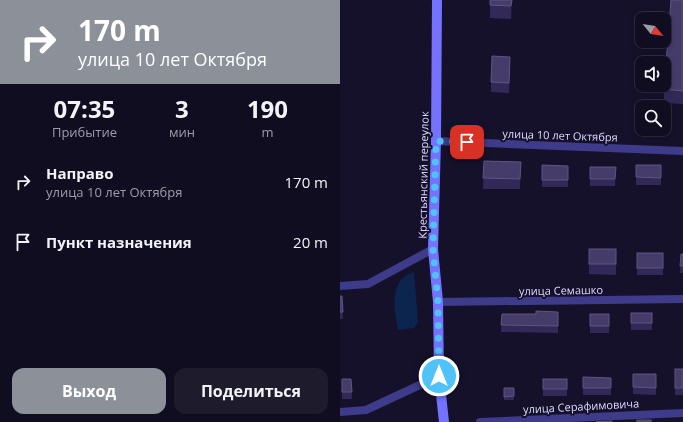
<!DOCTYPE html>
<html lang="ru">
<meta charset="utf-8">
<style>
body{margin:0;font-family:"Open Sans",sans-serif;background:#1e1b2d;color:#f1f3f6;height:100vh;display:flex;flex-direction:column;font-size:15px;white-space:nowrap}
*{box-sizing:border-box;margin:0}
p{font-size:13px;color:#9c9ca5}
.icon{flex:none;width:22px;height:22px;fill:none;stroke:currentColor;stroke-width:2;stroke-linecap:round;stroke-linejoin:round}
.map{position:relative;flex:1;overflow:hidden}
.sheet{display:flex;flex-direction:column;background:#100d20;width:340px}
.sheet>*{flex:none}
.top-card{background:#8c9099;color:#fff;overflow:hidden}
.needle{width:26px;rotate:120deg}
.fabs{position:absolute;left:295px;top:12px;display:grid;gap:8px}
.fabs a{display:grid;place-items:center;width:36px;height:36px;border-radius:8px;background:#100d20;box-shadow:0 2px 6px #0003,0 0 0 1px #302d3e;font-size:20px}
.pin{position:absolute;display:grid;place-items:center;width:34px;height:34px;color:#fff;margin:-17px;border-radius:8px;box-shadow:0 2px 6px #0006}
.me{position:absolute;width:44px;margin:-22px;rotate:0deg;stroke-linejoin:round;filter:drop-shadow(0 0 3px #0008)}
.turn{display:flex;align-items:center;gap:14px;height:84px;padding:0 12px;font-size:18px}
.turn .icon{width:52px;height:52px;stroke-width:2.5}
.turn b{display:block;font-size:28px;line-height:34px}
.eta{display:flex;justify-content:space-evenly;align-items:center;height:68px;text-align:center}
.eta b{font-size:24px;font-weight:700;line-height:28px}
.action{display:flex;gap:8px;margin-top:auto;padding:8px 12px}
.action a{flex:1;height:46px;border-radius:12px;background:#8c9099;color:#fff;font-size:16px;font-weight:700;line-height:46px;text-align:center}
.action a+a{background:#1e1b2d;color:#f1f3f6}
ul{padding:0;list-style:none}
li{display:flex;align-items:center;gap:12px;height:60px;padding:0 12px}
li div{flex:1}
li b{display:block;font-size:15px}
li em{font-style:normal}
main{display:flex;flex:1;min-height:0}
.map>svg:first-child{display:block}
.water{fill:#0c254e}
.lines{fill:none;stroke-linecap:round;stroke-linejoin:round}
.street{stroke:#3e3b8a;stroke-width:8}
.secondary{stroke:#7572ff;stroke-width:10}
.wall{fill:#332959}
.shaded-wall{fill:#1f183f}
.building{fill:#453c6a;stroke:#5e5582}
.route{stroke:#4fc3f7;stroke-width:7;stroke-dasharray:0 12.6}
.labels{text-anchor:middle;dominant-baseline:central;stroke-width:4;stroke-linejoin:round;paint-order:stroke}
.street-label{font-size:11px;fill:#dfdbff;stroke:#15112b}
</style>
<main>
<section class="sheet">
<div class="top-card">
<div class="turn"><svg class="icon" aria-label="right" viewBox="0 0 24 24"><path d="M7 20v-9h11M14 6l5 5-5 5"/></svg><div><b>170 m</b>улица 10 лет Октября</div></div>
</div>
<div class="eta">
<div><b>07:35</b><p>Прибытие</p></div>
<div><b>3</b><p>мин</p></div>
<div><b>190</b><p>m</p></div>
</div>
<ul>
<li><svg class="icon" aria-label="right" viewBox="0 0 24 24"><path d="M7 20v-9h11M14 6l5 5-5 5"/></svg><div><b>Направо</b><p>улица 10 лет Октября</p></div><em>170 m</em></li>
<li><svg class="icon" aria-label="arrive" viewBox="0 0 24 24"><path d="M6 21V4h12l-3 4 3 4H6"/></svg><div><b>Пункт назначения</b></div><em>20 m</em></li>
</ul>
<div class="action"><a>Выход</a><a>Поделиться</a></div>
</section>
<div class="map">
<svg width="343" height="422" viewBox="0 0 343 422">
<rect width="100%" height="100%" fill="#15112b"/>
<path class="water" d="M74,272l4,50 -4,6 -16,2c-3,-15 -7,-35 2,-49 3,-4 9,-7 14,-9z"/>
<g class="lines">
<g class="street">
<polyline points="96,141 343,151"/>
<polyline points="0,286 28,284 93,249"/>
<polyline points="98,302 343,299"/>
<polyline points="0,412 26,410 99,376"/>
<polyline points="140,422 343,413"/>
</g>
<polyline class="secondary" points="97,0 96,141 93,249 98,302 99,376 104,422"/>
</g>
<g class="wall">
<polygon points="172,0 171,19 150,18 150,5"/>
<polygon points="343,0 343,104 324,103 324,89"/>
<polygon points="170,68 169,93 151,92 151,82"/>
<polygon points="144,161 181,162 180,189 143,189"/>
<polygon points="202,165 228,166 228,187 202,187"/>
<rect x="296" y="165" width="25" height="20"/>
<polygon points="250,167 276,167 275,186 250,186"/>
<polygon points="249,249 276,249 276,275 249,274"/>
<rect x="297" y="253" width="26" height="22"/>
<polygon points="341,254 343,254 343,273 340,273"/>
<polygon points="0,296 2,296 3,319 0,319"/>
<polygon points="218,312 218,333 161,332 162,314 196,314"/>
<rect x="291" y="313" width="21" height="17"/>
<rect x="250" y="314" width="19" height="19"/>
<rect x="335" y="369" width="8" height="26"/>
<polygon points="293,374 316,374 316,395 293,394"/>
<polygon points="243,377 271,378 271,395 243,395"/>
<polygon points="2,379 11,379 12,399 2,399"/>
<rect x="203" y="379" width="24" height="17"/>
<rect x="164" y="388" width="10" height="12"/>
</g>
<g class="shaded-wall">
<polygon points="172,0 171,19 171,6"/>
<polygon points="170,57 170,68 169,93 169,83"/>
</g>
<g class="building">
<polygon points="150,0 172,0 171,6 150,5"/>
<polygon points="331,0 343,0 343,91 324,89"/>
<polygon points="152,56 170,57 169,83 151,82"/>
<polygon points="144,161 181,162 180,179 143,178"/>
<polygon points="202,165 228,166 228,180 202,180"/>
<polygon points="296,165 321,165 321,178 296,177"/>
<polygon points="250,167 276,167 275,179 250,179"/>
<rect x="249" y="249" width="27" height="15"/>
<rect x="297" y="253" width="26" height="15"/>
<polygon points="341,254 343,254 343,266 340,266"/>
<polygon points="0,296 2,296 3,312 0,312"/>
<polygon points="196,311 218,312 218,326 161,325 162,314 196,314"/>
<rect x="291" y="313" width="21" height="10"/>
<rect x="250" y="314" width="19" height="12"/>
<rect x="335" y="369" width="8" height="19"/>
<polygon points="293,374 316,374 316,388 293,387"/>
<polygon points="243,377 271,378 271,388 243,388"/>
<polygon points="2,379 11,379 12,392 2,392"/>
<rect x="203" y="379" width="24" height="10"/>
<polygon points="164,388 174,388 174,396 164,397"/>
<rect x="297" y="420" width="14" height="2"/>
<polygon points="272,421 272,422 256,422"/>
</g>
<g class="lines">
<polyline class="route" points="99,376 98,302 93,249 96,141 127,142"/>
</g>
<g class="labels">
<g class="street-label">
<text transform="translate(220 135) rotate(2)">улица 10 лет Октября</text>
<text transform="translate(83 175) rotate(-89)">Крестьянский переулок</text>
<text transform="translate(221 290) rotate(-1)">улица Семашко</text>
<text transform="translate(241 406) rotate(-3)">улица Серафимовича</text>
</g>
</g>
</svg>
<div class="fabs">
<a><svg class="needle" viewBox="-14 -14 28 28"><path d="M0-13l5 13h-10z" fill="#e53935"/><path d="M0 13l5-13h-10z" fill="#9c9ca5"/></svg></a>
<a><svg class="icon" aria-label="sound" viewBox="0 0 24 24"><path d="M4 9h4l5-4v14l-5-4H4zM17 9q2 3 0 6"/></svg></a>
<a><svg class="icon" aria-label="search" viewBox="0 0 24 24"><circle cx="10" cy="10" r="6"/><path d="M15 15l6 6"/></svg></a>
</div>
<div class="pin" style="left:127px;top:142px;background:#d93025"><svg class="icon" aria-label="arrive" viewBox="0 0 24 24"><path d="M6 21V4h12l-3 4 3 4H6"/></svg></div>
<svg class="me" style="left:99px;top:376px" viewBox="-20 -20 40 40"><circle r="17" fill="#4fc3f7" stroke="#fff" stroke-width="3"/><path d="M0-11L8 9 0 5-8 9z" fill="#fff"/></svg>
</div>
</main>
